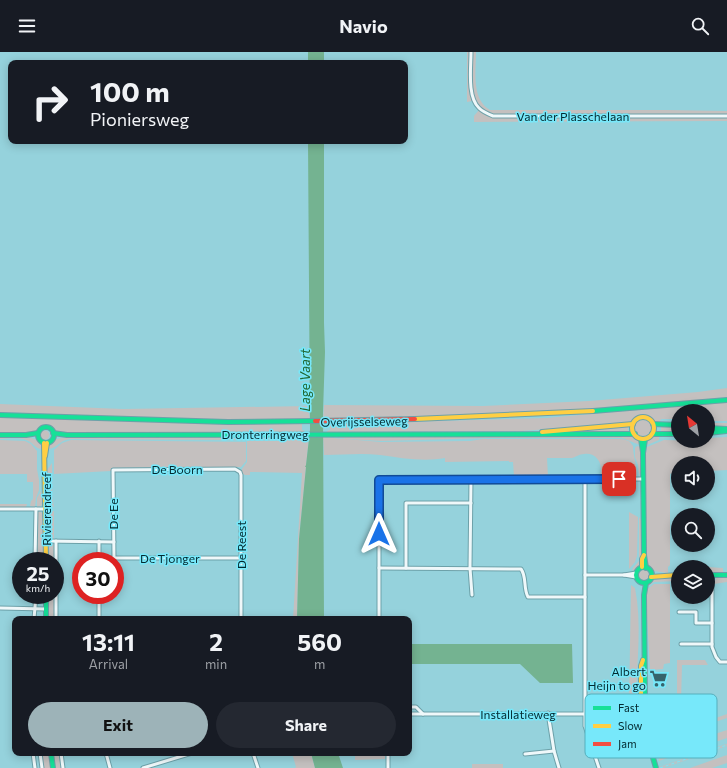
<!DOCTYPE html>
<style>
body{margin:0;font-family:Commissioner,sans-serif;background:#242831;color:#f1f3f6;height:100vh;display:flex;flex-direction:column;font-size:15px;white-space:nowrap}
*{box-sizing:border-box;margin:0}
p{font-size:13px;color:#9ea1a6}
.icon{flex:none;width:22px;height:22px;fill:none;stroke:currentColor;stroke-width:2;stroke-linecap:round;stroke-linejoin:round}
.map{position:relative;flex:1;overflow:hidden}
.sheet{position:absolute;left:12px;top:564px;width:400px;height:140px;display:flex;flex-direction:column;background:#171b24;border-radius:8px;box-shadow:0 2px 10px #0003}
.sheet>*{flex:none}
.hud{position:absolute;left:8px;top:8px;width:400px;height:84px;border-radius:8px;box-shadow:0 2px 10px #0003;background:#171b24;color:#f1f3f6;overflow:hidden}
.needle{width:26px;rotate:330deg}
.controls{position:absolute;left:671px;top:352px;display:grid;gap:8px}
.controls a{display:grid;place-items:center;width:44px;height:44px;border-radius:50%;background:#171b24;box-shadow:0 2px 10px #0003;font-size:20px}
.speed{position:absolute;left:12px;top:500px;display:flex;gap:8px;font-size:20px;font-weight:700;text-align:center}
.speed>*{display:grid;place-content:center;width:52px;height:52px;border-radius:50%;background:#171b24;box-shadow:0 2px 10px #0003;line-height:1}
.speed small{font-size:10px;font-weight:400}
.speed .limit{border:6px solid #d22;background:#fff;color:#111}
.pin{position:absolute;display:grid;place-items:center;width:34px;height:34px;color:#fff;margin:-17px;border-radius:8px;box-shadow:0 2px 6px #0006}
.me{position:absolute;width:44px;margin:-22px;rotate:0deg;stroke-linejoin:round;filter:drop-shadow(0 0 3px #0008)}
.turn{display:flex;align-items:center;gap:14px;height:84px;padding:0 16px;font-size:18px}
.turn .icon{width:52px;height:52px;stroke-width:2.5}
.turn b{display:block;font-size:28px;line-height:34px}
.eta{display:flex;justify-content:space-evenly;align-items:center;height:68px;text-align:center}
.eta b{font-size:24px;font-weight:700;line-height:28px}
.button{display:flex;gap:8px;margin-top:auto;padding:8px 16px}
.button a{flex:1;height:46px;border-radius:24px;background:#9db3b8;color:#111;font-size:16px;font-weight:700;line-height:46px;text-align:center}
.button a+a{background:#242831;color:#f1f3f6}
header{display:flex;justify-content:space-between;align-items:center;height:52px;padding:0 16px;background:#171b24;font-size:18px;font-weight:700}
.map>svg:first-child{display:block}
.green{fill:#c4c0bf}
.water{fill:#74b391}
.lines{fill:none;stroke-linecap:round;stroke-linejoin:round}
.street-casing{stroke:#6da1a9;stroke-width:5}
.fast-casing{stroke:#6da1a9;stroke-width:6}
.slow-casing{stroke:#6da1a9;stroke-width:6}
.jam-casing{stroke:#6da1a9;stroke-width:6}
.street{stroke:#eff8fa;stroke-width:3}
.fast{stroke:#16e098;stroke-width:4}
.slow{stroke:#ffcf43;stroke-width:4}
.jam{stroke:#f24e42;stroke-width:4}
.rail-casing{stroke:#b4c6c9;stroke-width:2.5}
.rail{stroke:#77e8fa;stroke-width:1;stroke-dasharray:3;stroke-linecap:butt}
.route-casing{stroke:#114b97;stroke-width:10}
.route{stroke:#1a73e8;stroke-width:7}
.labels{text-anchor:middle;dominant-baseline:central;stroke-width:3;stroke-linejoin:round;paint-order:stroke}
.street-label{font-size:12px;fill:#03292f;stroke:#77e8fa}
.poi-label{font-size:12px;fill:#03292f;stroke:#77e8fa;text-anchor:end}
.water-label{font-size:13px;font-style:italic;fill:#236734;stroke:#77e8fa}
.key{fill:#77e8fa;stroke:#54afbd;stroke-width:1}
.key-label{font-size:11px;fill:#03292f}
</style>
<header><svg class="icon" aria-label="menu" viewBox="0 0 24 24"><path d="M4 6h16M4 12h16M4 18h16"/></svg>Navio<svg class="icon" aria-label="search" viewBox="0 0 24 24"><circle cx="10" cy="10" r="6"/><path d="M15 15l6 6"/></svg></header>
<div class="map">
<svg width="727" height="716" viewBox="0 0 727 716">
<rect width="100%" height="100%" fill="#95d2dc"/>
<g class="green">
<polygon points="467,0 470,0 470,42 472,49 467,50"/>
<path d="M473,0h3c0,19 -5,47 14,58h176l61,1v4l-233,-1c-5,-2 -10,-3 -14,-6 -12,-10 -7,-42 -7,-56z"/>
<polygon points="479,58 494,65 727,65 727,69 474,70 474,64"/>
<polygon points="727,336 727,345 629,355 613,354 592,357 468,364 323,368 324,353 483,354 589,349 698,340"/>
<path d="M727,350v19h-19v-10h-30v8h-17l-2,4c-7,-1 -11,-8 -19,-7 -4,2 -7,6 -12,7l-106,8 -195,1v-1l3,-1v-6l216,-6z"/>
<polygon points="0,352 123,357 308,354 310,367 180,367 0,360"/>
<polygon points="0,365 33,367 41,366 214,372 302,372 302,378 305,379 305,380 56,380 46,374 33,380 0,380"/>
<circle cx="643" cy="376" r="8"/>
<rect x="708" y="371" width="19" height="4"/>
<polygon points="661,373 678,375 678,381 661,381"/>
<polygon points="628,374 628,381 553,381"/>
<circle cx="45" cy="383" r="4.5"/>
<polygon points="631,383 638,387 640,393 622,386 489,386 381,389 346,387 333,384"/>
<path d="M0,384c12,1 41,-3 42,13 -7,0 -9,-7 -16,-9 -8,-3 -18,-1 -26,-1z"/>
<path d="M300,384l-19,3 -41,1 -170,-1c-10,1 -13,9 -21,10 0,-12 14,-11 23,-12z"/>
<polygon points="654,384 659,384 659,388 647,393 648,388"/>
<polygon points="309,385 299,487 297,567 293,567 302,421 250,420 250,423 245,423 242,421 242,417 247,410 247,389 281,389"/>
<path d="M323,385l58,5 89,-1 13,-2h139l7,2 4,5c0,10 4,19 4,30l-2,1h-35c4,-12 -3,-25 -16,-23 -5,0 -8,3 -12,4 -8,0 -17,0 -25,0l1,19h-34l-1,-15h-4v-1l-64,1v-4c-21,4 -44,0 -65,-3 -18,-2 -38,0 -56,0z"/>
<polygon points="727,385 727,418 708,419 708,411 678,411 678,419 670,422 670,513 668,515 668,521 654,519 647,512 646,493 645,407 647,395 664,388 708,389 708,386"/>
<polygon points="0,388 25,389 31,392 37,399 37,417 39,428 39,438 36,446 35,455 30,454 31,449 33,447 33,430 27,430 27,422 0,422"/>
<polygon points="71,388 246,390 246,409 241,415 111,416 111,419 54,422 54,398 62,391"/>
<path d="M637,394l3,1c1,9 4,21 -1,28l-1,-10 -3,-8v-9z"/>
<polygon points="52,411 52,441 54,455 50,454 47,450 47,418"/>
<polygon points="41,439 43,451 41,454 37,455 37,446"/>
<polygon points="0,452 27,452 26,455 0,455"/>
<polygon points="38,459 41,460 44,463 44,509 37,509 37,464"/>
<polygon points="50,459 54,459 54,487 51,486 48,481 47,462"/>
<polygon points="629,460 638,465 637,504 635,510 629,517"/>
<polygon points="639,465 642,470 641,511 640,514 632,519 633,516 639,509"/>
<polygon points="53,491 55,495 54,509 48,509 49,493"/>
<polygon points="708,515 723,516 723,521 708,521"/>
<circle cx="644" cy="523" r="5"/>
<polygon points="727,524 727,530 714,532 716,526 719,525"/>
<path d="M678,525v4l-24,1 -7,5c5,-11 20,-9 31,-10z"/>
<polygon points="654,532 670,532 670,611 664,612 663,617 650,618 646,546 647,537"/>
<path d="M631,533l4,3c7,35 2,72 1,108l-4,4 -3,4z"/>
<rect x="48" y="543" width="6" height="24"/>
<polygon points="677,608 705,608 708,613 682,613 681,650 685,660 682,662 677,645"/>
<polygon points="706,645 713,667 727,662 727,666 706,673 700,656 699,648"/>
<polygon points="727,678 727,686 659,709 658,703 666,698"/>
<polygon points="42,701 48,701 51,716 44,716"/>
<polygon points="53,701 59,701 62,716 56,716"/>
<polygon points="292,701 311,701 315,716 295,716 296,715"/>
<polygon points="383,701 385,701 385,707 355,708 355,703 382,703"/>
<polygon points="727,703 727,711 712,716 690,716"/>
<rect x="472" y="712" width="31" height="4"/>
</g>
<g class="water">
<rect x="308" y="0" width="16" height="11"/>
<polygon points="308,89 324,89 324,271 325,300 323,360 324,567 297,567 299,487 306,415 305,415 306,413 310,378"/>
<polygon points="409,592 572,592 573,631 540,631 520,612 409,612"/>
<polygon points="311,701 338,701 343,716 315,716"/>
</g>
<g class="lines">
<defs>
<g id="street">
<path d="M471,0c0,16 -4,45 8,56 4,4 9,6 14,8h234"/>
<polyline points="471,427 470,516 472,543"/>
<polyline points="585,427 585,674 599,716"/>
<polyline points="0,457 46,457"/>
<polyline points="46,489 114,490"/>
<polyline points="56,489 56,567"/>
<polyline points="99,506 241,506"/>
<polyline points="114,506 113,418 235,417 240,420 241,423 241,567"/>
<polyline points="35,509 36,457"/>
<polyline points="99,509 99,489"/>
<path d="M379,516l142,1c6,8 2,19 7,28h57"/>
<polyline points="406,516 406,451 471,451"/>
<polyline points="585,523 624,523 636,525"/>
<polyline points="624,523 636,521"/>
<polyline points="712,523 712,595 716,605 720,610 727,610"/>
<polyline points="0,556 46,557"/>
<polyline points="679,560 696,560 696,571 712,571"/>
<polyline points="34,567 36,543"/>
<polyline points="99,567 99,543"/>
<polyline points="379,567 379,428 643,427"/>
<polyline points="681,592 712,592"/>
<polyline points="409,655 416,655 423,662"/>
<polyline points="548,661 554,699 559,716"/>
<polyline points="409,662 586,662 614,661 635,658"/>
<polyline points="619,662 635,663"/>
<polyline points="33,701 35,716"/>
<polyline points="40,701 42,716"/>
<polyline points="61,701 63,716"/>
<polyline points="106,701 110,716"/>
<polyline points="253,701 258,716"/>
<polyline points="525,702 554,699"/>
<polyline points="143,716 192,701"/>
<polyline points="388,716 388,701"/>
</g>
<g id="fast">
<polyline points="593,359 727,348"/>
<polyline points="0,363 228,370 315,369"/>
<polyline points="653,372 678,373"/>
<circle cx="46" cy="383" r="8"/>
<polyline points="708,376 727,377"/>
<polyline points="53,381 67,383 635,382"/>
<polyline points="708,381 727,379"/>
<polyline points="652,382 678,382"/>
<polyline points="0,383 26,383 38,381"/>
<polyline points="641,387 643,400"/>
<polyline points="645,387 643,401 644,503 646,516"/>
<circle cx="644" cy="523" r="8"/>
<polyline points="708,523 727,523"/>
<polyline points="46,543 46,567"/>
<polyline points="645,651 644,543 646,531"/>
<polyline points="646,668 649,692 656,716"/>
<polyline points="642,669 648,698"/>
<polyline points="51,701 53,716"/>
</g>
<g id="slow">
<circle cx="643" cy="376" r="11"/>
<polyline points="415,367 593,359"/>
<polyline points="542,380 633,372"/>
<polyline points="44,391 46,509"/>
<polyline points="45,404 47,391"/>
<polyline points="642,515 642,507 644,503"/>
<polyline points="651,525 678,523"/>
<polyline points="641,651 641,614 643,608"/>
<circle cx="643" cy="660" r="9"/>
</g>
<polyline id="jam" points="315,369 415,367"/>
</defs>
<use href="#street" class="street-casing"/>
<use href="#fast" class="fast-casing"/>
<use href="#slow" class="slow-casing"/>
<use href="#jam" class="jam-casing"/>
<use href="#street" class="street"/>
<use href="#fast" class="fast"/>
<use href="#slow" class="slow"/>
<use href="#jam" class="jam"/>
<defs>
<polyline id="rail" points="660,716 727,693"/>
</defs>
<use href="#rail" class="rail-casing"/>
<use href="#rail" class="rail"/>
</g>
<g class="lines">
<defs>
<polyline id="route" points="379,482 379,428 619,427"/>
</defs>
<use href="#route" class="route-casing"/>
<use href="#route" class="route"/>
</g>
<defs>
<symbol id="supermarket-bare" viewBox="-9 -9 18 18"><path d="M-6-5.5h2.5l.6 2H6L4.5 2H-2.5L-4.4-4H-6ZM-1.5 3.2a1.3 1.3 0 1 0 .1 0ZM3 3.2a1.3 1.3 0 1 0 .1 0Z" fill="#36646c" stroke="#77e8fa" stroke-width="2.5" paint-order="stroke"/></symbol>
</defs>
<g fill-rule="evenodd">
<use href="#supermarket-bare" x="646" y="614" width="25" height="25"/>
</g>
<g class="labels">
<g class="street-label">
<text x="573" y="64">Van der Plasschelaan</text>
<text transform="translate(364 369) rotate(-1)">Overijsselseweg</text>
<text x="265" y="382">Dronterringweg</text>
<text x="177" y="417">De Boorn</text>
<text transform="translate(46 457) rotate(-90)">Rivierendreef</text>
<text transform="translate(113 462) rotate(-90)">De Ee</text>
<text transform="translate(241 493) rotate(-90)">De Reest</text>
<text x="170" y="506">De Tjonger</text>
<text x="518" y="662">Installatieweg</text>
</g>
<g class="poi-label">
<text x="646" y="619">Albert<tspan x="646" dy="14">Heijn to go</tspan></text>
</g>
<g class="water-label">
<text transform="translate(305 328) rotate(-90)">Lage Vaart</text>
</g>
</g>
<rect x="585" y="642" width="132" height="64" rx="6" class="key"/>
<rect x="593" y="654" width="18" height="4" fill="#16e098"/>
<rect x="593" y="672" width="18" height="4" fill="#ffcf43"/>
<rect x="593" y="690" width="18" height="4" fill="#f24e42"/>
<g class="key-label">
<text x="618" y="660">Fast</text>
<text x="618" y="678">Slow</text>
<text x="618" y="696">Jam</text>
</g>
</svg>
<div class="controls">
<a><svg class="needle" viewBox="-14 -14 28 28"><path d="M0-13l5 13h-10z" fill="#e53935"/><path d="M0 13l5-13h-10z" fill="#9ea1a6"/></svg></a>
<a><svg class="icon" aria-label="sound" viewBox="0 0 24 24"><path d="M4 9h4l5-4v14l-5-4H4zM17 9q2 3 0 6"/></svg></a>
<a><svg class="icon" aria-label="search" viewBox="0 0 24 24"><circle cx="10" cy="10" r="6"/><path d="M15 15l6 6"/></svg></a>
<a><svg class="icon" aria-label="layers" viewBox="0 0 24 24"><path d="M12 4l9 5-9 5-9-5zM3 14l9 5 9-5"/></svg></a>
</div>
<div class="speed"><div>25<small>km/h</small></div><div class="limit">30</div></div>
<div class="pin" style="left:619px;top:427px;background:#d93025"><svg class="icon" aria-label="arrive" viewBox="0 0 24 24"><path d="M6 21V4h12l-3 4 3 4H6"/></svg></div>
<svg class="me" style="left:379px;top:482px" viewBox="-20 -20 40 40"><path d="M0-17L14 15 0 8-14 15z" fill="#1a73e8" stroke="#fff" stroke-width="4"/></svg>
<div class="hud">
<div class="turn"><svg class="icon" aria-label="right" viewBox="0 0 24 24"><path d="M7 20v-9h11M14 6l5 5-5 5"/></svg><div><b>100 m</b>Pioniersweg</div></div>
</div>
<section class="sheet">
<div class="eta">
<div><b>13:11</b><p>Arrival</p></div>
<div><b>2</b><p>min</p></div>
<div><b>560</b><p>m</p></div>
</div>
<div class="button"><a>Exit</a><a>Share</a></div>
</section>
</div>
